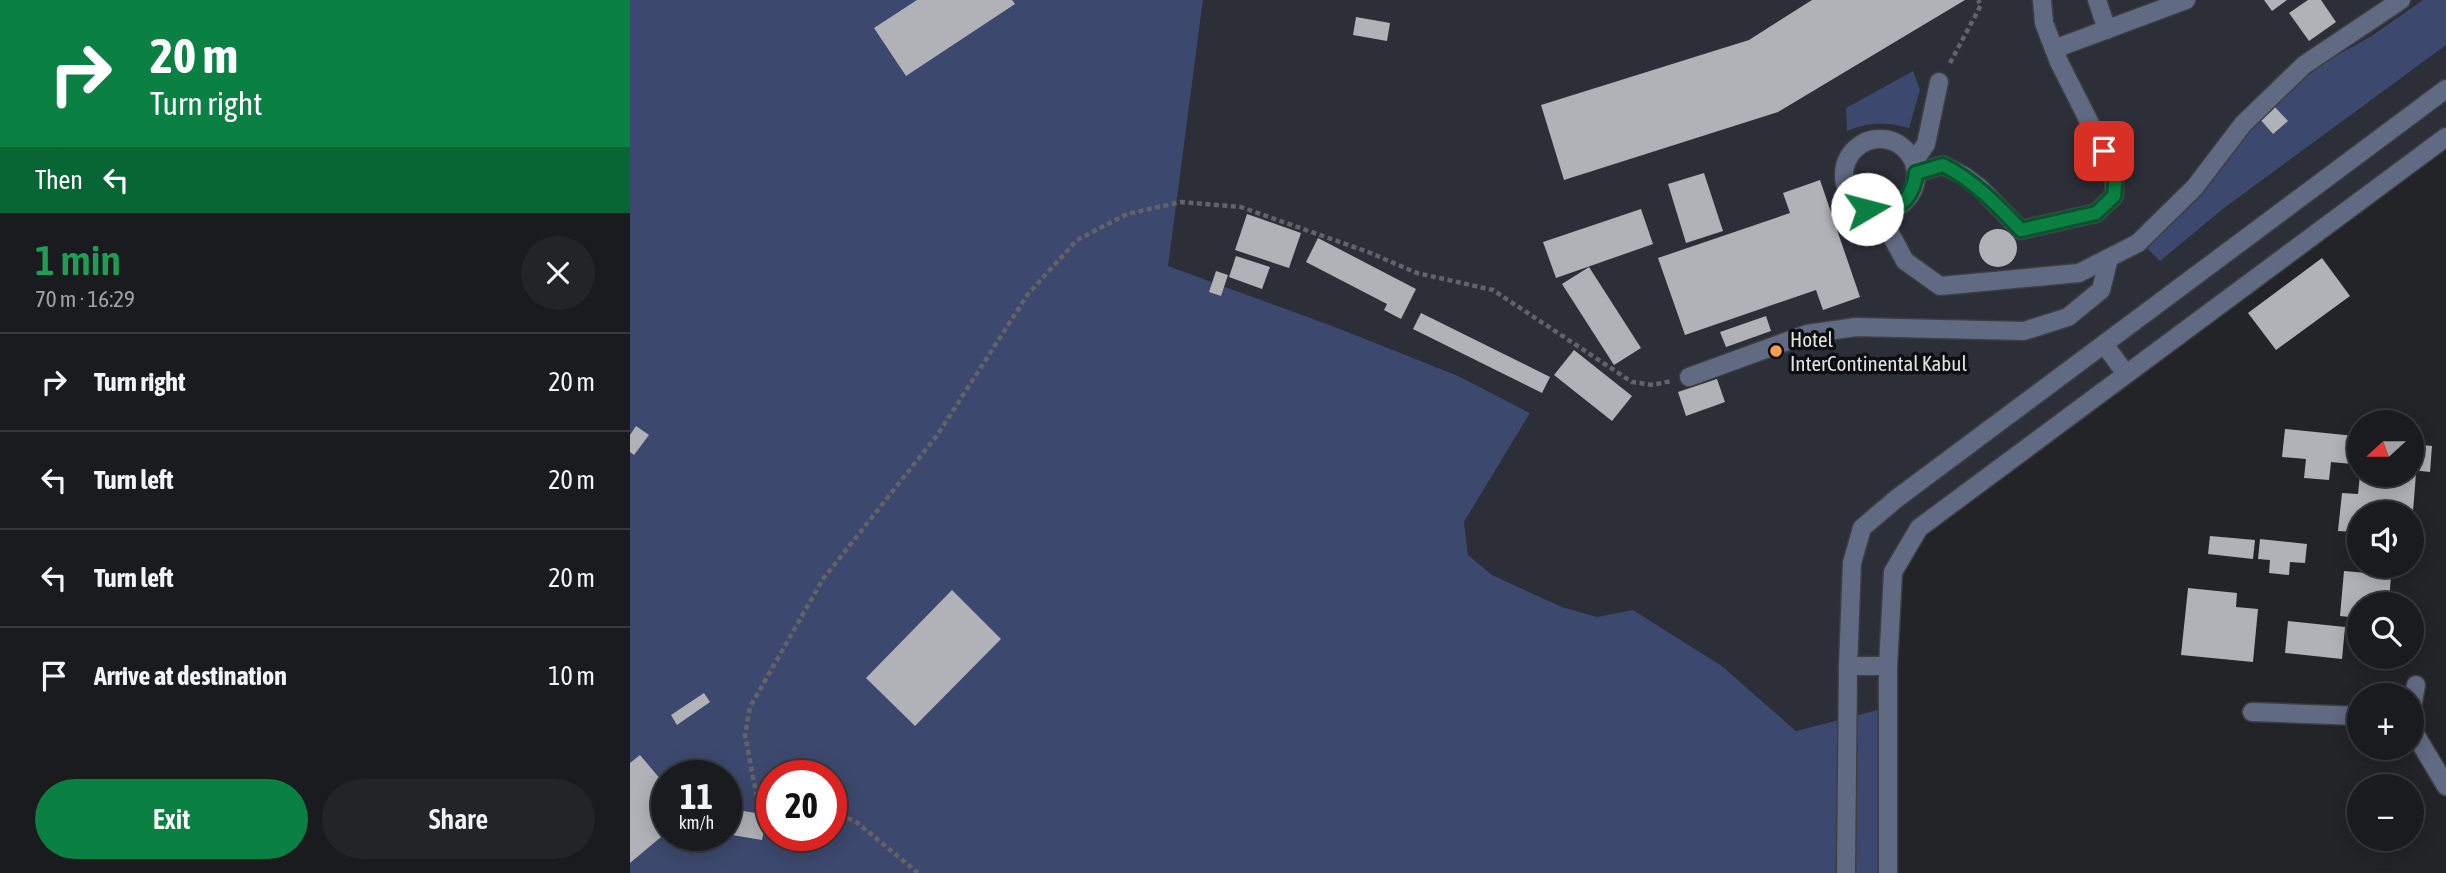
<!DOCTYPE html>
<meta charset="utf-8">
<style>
body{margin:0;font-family:"Asap Condensed",sans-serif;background:#232427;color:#f1f3f6;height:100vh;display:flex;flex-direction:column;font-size:26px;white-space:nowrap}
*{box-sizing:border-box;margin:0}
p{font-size:23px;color:#9fa1a4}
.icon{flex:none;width:38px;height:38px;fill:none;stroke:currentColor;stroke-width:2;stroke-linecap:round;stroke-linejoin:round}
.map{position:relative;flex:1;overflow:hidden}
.drawer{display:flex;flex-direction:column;background:#1a1b1e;width:630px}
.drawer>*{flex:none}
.top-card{background:#0b8043;color:#fff;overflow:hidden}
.needle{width:46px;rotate:249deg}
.tools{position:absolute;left:1717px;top:410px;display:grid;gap:14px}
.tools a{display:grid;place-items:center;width:77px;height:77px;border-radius:50%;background:#1a1b1e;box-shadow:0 4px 18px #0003,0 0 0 2px #38393c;font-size:35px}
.speed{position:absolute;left:21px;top:760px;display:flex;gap:14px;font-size:35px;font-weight:700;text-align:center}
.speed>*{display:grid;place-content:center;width:91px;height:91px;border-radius:50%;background:#1a1b1e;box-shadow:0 4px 18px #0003,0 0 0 2px #38393c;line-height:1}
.speed small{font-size:18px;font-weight:400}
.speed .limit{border:10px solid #d22;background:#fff;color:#111}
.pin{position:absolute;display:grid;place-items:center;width:60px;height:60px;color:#fff;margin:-30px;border-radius:14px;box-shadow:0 4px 10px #0006}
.me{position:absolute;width:77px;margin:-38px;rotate:82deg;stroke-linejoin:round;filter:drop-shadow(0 0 5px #0008)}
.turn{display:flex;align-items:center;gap:24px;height:147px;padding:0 35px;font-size:32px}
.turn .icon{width:91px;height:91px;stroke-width:2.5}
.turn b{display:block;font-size:49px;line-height:60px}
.then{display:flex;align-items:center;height:66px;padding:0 35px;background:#0003;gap:14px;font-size:26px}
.round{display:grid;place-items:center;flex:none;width:74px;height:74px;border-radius:37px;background:#232427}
.overview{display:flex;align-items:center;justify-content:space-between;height:119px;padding:0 35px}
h1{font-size:42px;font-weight:600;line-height:52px;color:#1e9e55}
.cta{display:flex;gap:14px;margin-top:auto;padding:14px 35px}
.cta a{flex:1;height:80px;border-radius:42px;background:#0b8043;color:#fff;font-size:28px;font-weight:600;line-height:80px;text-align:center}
.cta a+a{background:#232427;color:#f1f3f6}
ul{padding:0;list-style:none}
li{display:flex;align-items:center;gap:21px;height:98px;padding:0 35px;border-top:2px solid #38393c}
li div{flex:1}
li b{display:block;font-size:26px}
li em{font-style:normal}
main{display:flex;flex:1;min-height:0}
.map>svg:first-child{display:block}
.built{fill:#2c2f38}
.green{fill:#3c486d;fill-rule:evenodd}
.building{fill:#b1b2b7}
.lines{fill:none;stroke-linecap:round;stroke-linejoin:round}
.minor-casing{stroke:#3e3f42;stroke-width:21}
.path{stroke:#636367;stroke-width:4.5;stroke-dasharray:5 3.5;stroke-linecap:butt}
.minor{stroke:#616a83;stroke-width:18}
.route-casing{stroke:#07532c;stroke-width:18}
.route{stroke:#0b8043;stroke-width:12}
.poi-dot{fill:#fa9f4e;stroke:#0d0e0f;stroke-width:2.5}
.labels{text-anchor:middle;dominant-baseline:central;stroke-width:7;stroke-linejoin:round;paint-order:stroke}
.poi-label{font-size:21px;fill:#e2e2e5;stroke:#0d0e0f;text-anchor:start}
</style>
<main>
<section class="drawer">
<div class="top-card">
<div class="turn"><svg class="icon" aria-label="right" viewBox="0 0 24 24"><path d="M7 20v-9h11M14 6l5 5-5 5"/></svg><div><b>20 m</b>Turn right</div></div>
<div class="then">Then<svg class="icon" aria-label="left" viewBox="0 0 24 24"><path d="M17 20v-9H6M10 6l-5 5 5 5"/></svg></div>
</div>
<div class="overview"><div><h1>1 min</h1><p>70 m · 16:29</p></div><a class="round"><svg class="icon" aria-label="close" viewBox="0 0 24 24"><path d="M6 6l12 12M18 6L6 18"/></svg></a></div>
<ul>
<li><svg class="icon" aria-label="right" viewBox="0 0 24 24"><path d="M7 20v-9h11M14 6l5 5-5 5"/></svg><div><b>Turn right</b></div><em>20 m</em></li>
<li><svg class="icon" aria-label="left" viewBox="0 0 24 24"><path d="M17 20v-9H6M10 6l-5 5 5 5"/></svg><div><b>Turn left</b></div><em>20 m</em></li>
<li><svg class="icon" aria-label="left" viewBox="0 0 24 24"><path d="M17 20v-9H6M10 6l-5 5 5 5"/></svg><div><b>Turn left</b></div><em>20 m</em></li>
<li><svg class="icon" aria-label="arrive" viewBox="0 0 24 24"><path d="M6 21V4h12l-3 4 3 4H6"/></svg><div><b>Arrive at destination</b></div><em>10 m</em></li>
</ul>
<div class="cta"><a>Exit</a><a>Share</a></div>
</section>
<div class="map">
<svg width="1816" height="873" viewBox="0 0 1816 873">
<rect width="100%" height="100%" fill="#232428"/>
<polygon class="built" points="573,0 1816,0 1816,137 1289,528 1263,572 1259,707 1166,731 1092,666 1003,610 967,617 932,607 862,575 838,555 834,522 900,412 705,327 537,266"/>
<g class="green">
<path d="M0,0h573l-35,266 167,61 123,49 72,37 -66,109 4,33 24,20 70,32 35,10 36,-7 89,56 74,65 93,-24 -1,166h-1258zM37,775h59v60h-59zM142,775h59v60h-59z"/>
<polygon points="1793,0 1816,0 1816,45 1594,208 1530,261 1517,248 1571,194 1631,110 1700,59 1740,37"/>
<path d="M1283,71l7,19 -11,38c-23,-6 -40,-6 -62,3l-1,-23z"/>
</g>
<g class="building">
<polygon points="287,0 382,0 385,4 276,76 244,28"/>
<polygon points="1182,0 1335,0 1148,112 934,180 911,105 1119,40"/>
<polygon points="1634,0 1657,0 1642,11"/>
<polygon points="1678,0 1691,0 1706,22 1679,41 1659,13"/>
<polygon points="726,17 760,23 757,41 723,35"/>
<polygon points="1643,105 1658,121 1643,134 1629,118"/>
<polygon points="1074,173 1093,231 1056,243 1038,184"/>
<polygon points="1190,180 1230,297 1193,310 1186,290 1055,335 1028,258 1160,213 1153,193"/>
<polygon points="1011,209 1023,244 926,278 913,242"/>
<polygon points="617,214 671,233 659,268 605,250"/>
<circle cx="1368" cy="248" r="19"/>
<polygon points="688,238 786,289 771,319 754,310 757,304 676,262"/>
<polygon points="606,256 640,267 632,289 599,277"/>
<polygon points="1692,258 1720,296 1646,350 1618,313"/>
<polygon points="959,267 1011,348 984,365 932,284"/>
<polygon points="586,271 598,275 591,296 579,292"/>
<polygon points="791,313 920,377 912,393 783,329"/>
<polygon points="1136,316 1141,331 1096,347 1090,332"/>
<polygon points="944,350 1002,396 982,421 924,375"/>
<polygon points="1087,379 1095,402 1056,416 1048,392"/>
<polygon points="6,426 19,435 4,455 0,452 0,435"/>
<polygon points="1655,429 1725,436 1722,464 1701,462 1699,480 1674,478 1676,459 1652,457"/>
<polygon points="1782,444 1802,446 1800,472 1782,470"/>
<polygon points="1782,473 1786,474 1783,511 1763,510 1763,513 1729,513 1729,541 1724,541 1725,532 1708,531 1712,493 1728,494 1730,474"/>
<polygon points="1580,536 1625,540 1623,559 1578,554"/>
<polygon points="1630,539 1677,544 1675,563 1660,562 1659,575 1639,573 1640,560 1628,559"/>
<polygon points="1714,571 1761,575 1759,604 1729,604 1729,618 1710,616"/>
<polygon points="1558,588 1607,593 1606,607 1628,609 1623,662 1551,655"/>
<polygon points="322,590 371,639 285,726 236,678"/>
<polygon points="1658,621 1715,627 1712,659 1655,653"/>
<polygon points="74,693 80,702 47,725 41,715"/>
<polygon points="10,755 37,787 37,832 0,863 0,763"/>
<polygon points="108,810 137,815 132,840 96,834 96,821 106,822"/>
</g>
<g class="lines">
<defs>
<g id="minor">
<polyline points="1467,0 1477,30"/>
<polyline points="1424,49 1556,0"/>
<circle cx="1250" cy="175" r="36"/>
<polyline points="1284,161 1296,144 1309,82"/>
<polyline points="1286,173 1313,165 1334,176 1350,188 1391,230 1466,213 1484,196 1485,173 1429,62 1414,23 1412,0"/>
<polyline points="1254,211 1261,235 1275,261 1310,286 1449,273 1508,243 1565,187 1613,124 1674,65 1771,0"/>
<polyline points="1474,344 1496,374"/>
<polyline points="1059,377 1177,334 1226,327 1394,331 1438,317 1471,290 1479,258"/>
<polyline points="1218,666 1258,666"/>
<polyline points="1782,707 1786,685"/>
<polyline points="1622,712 1729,716"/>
<polyline points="1782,729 1816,786"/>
<polyline points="1216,873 1218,666 1222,563 1232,528 1266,499 1816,89"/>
<polyline points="1258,873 1258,666 1263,572 1289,528 1816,137"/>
</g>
</defs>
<use href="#minor" class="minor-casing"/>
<g class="path">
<polyline points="1320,63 1351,5 1348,0"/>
<polyline points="142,802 127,798 115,735 120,707 193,579 308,434 398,294 447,240 497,214 551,202 611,207 738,252 787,273 863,290 1002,382 1023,385 1041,381"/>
<polyline points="201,815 224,820 288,873"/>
</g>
<use href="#minor" class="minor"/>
</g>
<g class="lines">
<defs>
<path id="route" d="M1237,209c28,5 46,-8 49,-36l27,-8c32,16 54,40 78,65l75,-17 18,-17 2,-23 -12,-22"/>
</defs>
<use href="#route" class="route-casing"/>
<use href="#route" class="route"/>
</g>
<circle class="poi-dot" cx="1146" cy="351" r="7"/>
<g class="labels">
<g class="poi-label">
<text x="1160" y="339">Hotel<tspan x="1160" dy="24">InterContinental Kabul</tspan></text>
</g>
</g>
</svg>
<div class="tools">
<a><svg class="needle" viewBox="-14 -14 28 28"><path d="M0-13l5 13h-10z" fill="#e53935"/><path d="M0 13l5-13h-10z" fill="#9fa1a4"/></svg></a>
<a><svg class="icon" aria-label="sound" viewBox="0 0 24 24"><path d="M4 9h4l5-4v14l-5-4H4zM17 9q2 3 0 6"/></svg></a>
<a><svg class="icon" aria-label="search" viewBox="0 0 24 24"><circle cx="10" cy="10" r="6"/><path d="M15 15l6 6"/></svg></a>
<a>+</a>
<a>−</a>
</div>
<div class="speed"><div>11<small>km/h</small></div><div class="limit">20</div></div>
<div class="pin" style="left:1474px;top:151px;background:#d93025"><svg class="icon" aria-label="arrive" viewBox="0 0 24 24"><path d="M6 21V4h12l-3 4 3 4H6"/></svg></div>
<svg class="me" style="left:1237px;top:209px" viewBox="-20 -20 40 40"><circle r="19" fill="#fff"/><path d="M0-13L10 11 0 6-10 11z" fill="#0b8043"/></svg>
</div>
</main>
